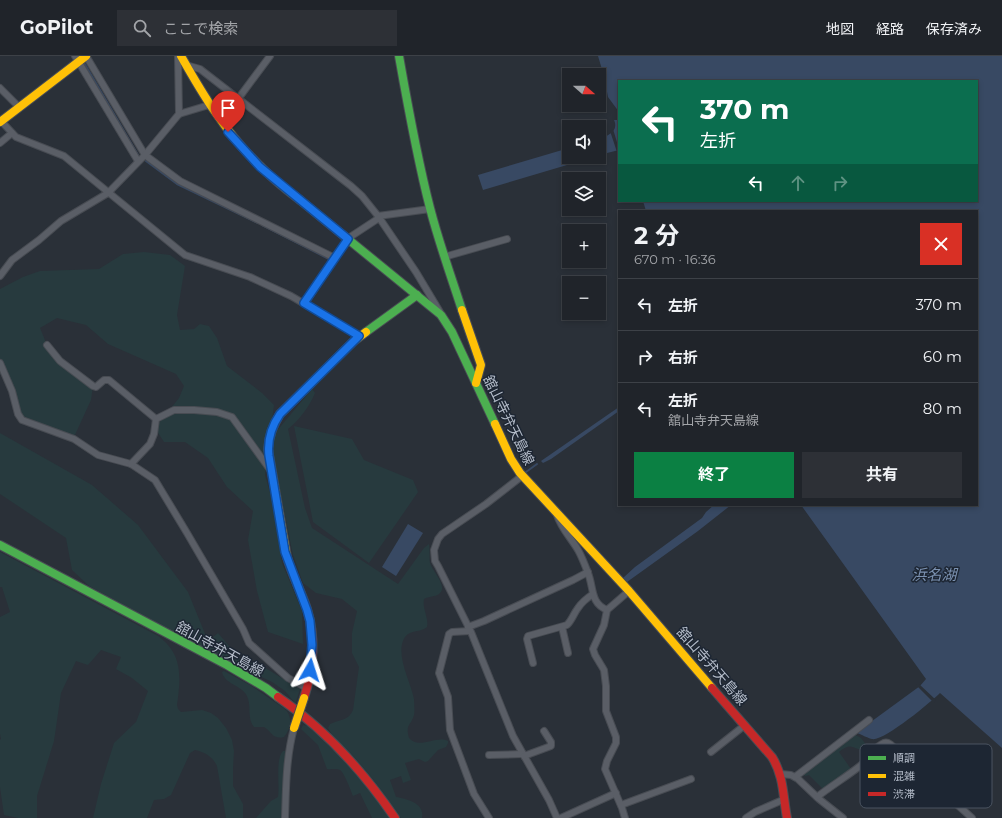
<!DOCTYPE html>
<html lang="ja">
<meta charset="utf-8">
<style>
body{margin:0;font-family:Montserrat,"Noto Sans JP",sans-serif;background:#2d3036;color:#f1f3f6;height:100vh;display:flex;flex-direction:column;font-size:15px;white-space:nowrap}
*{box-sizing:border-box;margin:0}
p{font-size:13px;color:#a2a4a8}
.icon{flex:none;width:22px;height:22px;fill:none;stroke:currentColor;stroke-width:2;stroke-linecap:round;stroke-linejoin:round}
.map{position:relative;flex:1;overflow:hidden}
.side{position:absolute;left:618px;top:154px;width:360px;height:296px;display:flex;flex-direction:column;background:#20242a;border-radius:0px;box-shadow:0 2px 6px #0003,0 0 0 1px #3d4147}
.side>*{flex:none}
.guide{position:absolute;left:618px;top:24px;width:360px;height:122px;border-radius:0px;box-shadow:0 2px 6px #0003,0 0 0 1px #3d4147;background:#0b6e4f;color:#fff;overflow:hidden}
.needle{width:26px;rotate:111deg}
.buttons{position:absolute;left:562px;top:12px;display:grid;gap:8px}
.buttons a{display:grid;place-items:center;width:44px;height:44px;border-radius:0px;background:#20242a;box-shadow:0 2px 6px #0003,0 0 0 1px #3d4147;font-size:20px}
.pin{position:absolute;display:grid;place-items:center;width:34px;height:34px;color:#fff;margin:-41px -17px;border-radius:50% 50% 50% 0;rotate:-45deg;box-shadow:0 0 4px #0007}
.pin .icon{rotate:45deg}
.me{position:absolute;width:44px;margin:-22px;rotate:6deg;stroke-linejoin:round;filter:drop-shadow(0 0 3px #0008)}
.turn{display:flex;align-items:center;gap:14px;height:84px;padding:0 16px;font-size:18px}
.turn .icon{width:52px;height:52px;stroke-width:2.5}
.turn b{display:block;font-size:28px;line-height:34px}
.lanes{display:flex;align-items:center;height:38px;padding:0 16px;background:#0003;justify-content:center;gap:20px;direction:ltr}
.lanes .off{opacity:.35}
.round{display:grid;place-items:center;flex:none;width:42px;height:42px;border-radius:0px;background:#2d3036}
.summary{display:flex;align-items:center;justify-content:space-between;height:68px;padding:0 16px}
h1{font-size:24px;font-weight:700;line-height:30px}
.primary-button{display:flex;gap:8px;margin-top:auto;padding:8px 16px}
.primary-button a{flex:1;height:46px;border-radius:0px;background:#0b8043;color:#fff;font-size:16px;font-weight:700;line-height:46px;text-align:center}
.primary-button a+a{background:#2d3036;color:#f1f3f6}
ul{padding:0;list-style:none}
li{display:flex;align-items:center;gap:12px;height:52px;padding:0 16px;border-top:1px solid #3d4147}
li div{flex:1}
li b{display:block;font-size:15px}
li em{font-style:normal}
header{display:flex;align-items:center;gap:24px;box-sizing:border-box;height:56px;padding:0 20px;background:#20242a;border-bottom:1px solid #3d4147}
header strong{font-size:19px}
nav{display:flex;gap:22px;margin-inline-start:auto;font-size:14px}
.search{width:280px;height:36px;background:#2d3036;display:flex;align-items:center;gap:10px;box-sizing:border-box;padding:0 14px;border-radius:0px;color:#a2a4a8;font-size:15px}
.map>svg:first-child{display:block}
.green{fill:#273a3e}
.water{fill:#384963}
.pier{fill:#2a3038}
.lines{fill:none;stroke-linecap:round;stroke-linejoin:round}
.stream{stroke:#384963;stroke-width:2}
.street-casing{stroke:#484c53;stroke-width:8}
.fast-casing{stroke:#484c53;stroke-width:10}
.slow-casing{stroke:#484c53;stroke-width:10}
.jam-casing{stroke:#484c53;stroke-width:10}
.street{stroke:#5a5e66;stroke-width:6}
.fast{stroke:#4caf50;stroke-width:8}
.slow{stroke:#ffc107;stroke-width:8}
.jam{stroke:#c62828;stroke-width:8}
.slow-bridge-casing{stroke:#484c53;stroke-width:10;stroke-linecap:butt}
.slow-bridge{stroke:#ffc107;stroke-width:8}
.route-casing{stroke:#114b97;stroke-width:10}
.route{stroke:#1a73e8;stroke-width:7}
.labels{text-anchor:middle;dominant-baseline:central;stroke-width:3;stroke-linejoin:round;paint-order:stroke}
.street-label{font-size:14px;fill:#b4bcc9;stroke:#1d2633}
.water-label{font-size:15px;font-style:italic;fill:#7c92b1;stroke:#1d2633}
.key{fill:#1d2633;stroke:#4a5360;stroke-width:1}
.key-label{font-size:11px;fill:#b4bcc9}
</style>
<header>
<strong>GoPilot</strong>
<div class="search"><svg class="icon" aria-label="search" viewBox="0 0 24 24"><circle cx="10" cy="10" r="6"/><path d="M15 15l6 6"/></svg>ここで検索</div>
<nav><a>地図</a><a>経路</a><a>保存済み</a></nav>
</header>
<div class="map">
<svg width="1002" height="762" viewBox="0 0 1002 762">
<rect width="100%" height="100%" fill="#2a3038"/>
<g class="green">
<polygon points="144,196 170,199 185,210 177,259 180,274 194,273 200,268 209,270 217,282 227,310 262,337 274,349 265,419 273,447 282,507 302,555 303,588 268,576 257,535 248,484 253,455 227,431 208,402 185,386 164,386 155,372 179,342 184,330 176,318 108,288 86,269 57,262 40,272 47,289 65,309 93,330 91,344 74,381 18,358 0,307 0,233 23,221 40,215 99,213 123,198"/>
<path d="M312,333l3,4c-6,14 -15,26 -27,36l17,79 7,20 86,56 26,-36 5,-4c1,6 0,14 1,19 2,8 19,24 9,31 -4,3 -10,2 -15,5 -2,10 5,19 3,28 -7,6 -16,2 -22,10 -11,16 6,45 9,62 0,4 1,12 0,16 -3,11 -9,9 -5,23 10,12 27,-3 39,3v2l-2,4 -8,3 -10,11 -3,1 -6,-3 -14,4 6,17 -8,3 -2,-7 -11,4 6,17c11,2 29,6 26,21h-21c-14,-21 -29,-41 -46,-60 -8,-10 -21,-18 -27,-30l2,-4c11,-5 18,-3 23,-14l6,-43 -7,-14v-20l5,-22 -15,-12 -26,-6 -13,-10 -10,-28 -22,-109 4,-13z"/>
<polygon points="294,370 352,383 364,404 413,424 418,436 369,507 313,466"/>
<polygon points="0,377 92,429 138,469 188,536 208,585 218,577 240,603 262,610 300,633 296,646 295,647 285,635 272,626 195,589 89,530 72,514 66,482 0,438"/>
<path d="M0,496l158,84c25,18 23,41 19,69l1,4 3,3 21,-2 9,3 7,5 8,10 6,12 2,11 -1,18v17l10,18v14h-17l-9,-52c-4,-9 -12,-14 -22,-16l-5,3 -19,42 -7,4 -10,1 -7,18h-54l8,-34 13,-41 22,-21 12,-31 -16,-13 -16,-9 5,-12 -20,-7 -13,15 -12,-4 -15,32 -7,48 -17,55v22h-19l-14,-3 -4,-28v-47l1,-1 -1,-5v-117l10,-5 -8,-25h-2z"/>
<path d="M224,615l26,14 35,24c8,8 6,20 -1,28 -11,3 -13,-6 -20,-10h-10c-8,-10 -1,-24 -9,-34 -6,-8 -21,-10 -23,-21z"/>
<path d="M303,669l5,1 5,5c29,26 55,54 76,87h-17l-12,-25 -7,3c-2,-5 -9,-24 -13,-26 -4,-2 -9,0 -13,-1l-9,-24 -17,-16z"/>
<path d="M854,678l7,4 6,8 -2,4c-14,0 -12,-9 -26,2l12,17 -28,20 -14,-14 -4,1 -2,-2z"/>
<path d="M283,695h2v2l-3,65h-26l15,-17 7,-4c2,-12 -3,-38 5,-46z"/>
</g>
<g class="water">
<path d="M598,0h404v692l-62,-55c-9,9 -57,49 -68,46 -2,0 -12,-5 -15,-6v-1l63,-46 6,-7 -125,-174h176v-294h-331l-3,-10h334v-120h-358v31l-11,-15 -4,-21z"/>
<path d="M614,64h5v30l-20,5v-16c9,-3 20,-8 15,-19z"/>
<polygon points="569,92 569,101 594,101 483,134 478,119"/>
<polygon points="619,351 619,355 551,403 543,407 541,405"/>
<polygon points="714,449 731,449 698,475 627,526 623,522 635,511 702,462 706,456"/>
<polygon points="408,468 423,477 396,520 382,511"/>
</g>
<g class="pier">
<polygon points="613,73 619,93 619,96 617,96 610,75"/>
<polygon points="919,628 936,644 934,647 916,629"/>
</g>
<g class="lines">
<g class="stream">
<polyline points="83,5 138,99"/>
<polyline points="146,105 177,128 258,167"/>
<polyline points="262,169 329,203"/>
<polyline points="526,416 537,408"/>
</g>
<defs>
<g id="street">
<polyline points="75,0 138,105"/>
<polyline points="86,0 145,99 180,125 335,202"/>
<polyline points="178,0 179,58"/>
<polyline points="186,9 200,13 351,130 362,140 378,160 430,153"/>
<polyline points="0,32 19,51"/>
<polyline points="1,65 16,81 64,100 185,199 250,221 291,240 359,280"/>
<polyline points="0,87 12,77"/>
<polyline points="378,160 416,216 440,256"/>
<polyline points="347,183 379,162"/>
<polyline points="444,201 507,183"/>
<polyline points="0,220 12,204 39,184 61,165 108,137 145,99 179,58 209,49 234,46 238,43 270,0"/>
<polyline points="305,247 348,183"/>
<polyline points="47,289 60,305 93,330 96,331 104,324 109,324 156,363"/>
<polyline points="0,307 12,335 18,358 22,364 74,383 98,399 131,408 155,424 187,477 243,573 249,587 288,622 307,632"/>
<polyline points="131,408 150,388 154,378 156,363 174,354 194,354 217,356 232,361 271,415"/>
<polyline points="522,420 486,448 442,478 438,483 434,494 435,505 438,510 471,576 513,680 549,744 557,762"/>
<path d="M557,459c4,13 14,23 21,35 4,7 7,15 10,23 6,15 2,30 19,37"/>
<polyline points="468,571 484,565 573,524 588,516"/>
<polyline points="562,571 568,597"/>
<polyline points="470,575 452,576 449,578 439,617 448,641 450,674 474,738 489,762"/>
<path d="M533,607l-6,-24 1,-3 39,-11c5,-5 7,-12 11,-17 4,-6 9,-10 15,-14"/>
<polyline points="711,696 745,669"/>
<polyline points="489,699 523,698"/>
<polyline points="524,700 551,690 551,686 544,675"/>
<polyline points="781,718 791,719 798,723 819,743 843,762"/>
<polyline points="795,721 869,664"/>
<path d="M817,741c14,-11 29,-20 43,-31 9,-7 11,-16 22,-22 3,-2 5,-2 8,0l82,74"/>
<polyline points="621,749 691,723"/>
<path d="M285,762c1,-30 1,-61 9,-90"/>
<polyline points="561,762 616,737"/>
<polyline points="625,762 622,752 605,713 607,705 616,687 616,681 606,655 606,630 604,614 595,599 593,593 604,569 607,554 629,535"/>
<polyline points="746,762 755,756 785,743"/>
</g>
<g id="fast">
<path d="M399,0c9,51 18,102 31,152 9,35 21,68 32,102"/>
<polyline points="300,144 441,259 452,276 495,368"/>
<polyline points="366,276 417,239"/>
<polyline points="0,489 227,609 266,632 278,641"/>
</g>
<g id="slow">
<path d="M181,0c22,39 45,77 77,108 13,13 27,25 42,36"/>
<polyline points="0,66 86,0"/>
<polyline points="462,254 481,309 476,327"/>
<polyline points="495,368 511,403 520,417 629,535 712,632"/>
<path d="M287,501l-19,-108c1,-14 5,-23 12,-35l74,-73 12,-9"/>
</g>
<g id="jam">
<path d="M287,501c5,18 14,34 20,52 9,29 6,61 -3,89"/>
<path d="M712,632l60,69c12,19 11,40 15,61"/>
<path d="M278,641c47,32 85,74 117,121"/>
</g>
</defs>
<use href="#street" class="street-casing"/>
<use href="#fast" class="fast-casing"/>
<use href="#slow" class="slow-casing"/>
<use href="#jam" class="jam-casing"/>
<use href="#street" class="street"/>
<use href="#fast" class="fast"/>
<use href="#slow" class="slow"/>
<use href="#jam" class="jam"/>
<defs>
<polyline id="slow-bridge" points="294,672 304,642"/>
</defs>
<use href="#slow-bridge" class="slow-bridge-casing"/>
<use href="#slow-bridge" class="slow-bridge"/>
</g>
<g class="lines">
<defs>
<path id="route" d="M228,76l32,35 88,72 -44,64 55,33 -79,78c-9,13 -13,26 -11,42l16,96 22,58 3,11 2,24 -2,25"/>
</defs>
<use href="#route" class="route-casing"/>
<use href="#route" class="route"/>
</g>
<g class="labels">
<g class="street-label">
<text transform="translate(509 364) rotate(64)">舘山寺弁天島線</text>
<text transform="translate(220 593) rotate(29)">舘山寺弁天島線</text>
<text transform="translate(712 610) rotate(49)">舘山寺弁天島線</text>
</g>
<g class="water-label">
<text x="934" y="518">浜名湖</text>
</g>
</g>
<rect x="860" y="688" width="132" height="64" rx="6" class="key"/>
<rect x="868" y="700" width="18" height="4" fill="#4caf50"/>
<rect x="868" y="718" width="18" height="4" fill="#ffc107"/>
<rect x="868" y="736" width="18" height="4" fill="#c62828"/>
<g class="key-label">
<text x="893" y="706">順調</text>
<text x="893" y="724">混雑</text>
<text x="893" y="742">渋滞</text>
</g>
</svg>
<div class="buttons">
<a><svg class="needle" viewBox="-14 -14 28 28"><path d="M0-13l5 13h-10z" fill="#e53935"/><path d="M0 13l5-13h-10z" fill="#a2a4a8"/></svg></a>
<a><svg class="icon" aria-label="sound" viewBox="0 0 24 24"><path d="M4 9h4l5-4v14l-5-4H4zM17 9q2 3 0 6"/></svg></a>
<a><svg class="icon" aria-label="layers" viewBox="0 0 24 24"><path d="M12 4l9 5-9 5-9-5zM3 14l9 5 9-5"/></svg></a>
<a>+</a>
<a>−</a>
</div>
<div class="pin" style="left:228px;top:76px;background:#d93025"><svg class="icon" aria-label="arrive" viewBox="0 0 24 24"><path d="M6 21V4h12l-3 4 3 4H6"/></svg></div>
<svg class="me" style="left:310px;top:614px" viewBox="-20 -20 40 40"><path d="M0-17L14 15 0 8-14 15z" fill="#1a73e8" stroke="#fff" stroke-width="4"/></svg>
<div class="guide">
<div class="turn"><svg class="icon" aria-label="left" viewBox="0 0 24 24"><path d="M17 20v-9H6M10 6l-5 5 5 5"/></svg><div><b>370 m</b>左折</div></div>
<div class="lanes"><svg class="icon" aria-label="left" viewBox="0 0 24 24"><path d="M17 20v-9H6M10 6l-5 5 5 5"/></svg><svg class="icon off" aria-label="ahead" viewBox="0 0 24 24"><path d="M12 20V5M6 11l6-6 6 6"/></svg><svg class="icon off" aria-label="right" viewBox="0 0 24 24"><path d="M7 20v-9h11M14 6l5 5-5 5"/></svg></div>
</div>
<section class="side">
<div class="summary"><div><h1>2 分</h1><p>670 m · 16:36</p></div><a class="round" style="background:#d93025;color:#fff"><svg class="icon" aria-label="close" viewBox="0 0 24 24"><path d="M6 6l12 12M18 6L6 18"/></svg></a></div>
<ul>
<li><svg class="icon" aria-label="left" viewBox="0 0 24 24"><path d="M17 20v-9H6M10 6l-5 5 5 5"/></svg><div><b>左折</b></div><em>370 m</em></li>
<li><svg class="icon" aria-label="right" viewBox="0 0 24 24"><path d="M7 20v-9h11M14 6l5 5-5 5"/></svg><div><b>右折</b></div><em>60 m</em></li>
<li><svg class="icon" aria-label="left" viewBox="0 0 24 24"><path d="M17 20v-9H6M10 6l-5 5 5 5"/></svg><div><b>左折</b><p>舘山寺弁天島線</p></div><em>80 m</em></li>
</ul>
<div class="primary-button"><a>終了</a><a>共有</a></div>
</section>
</div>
